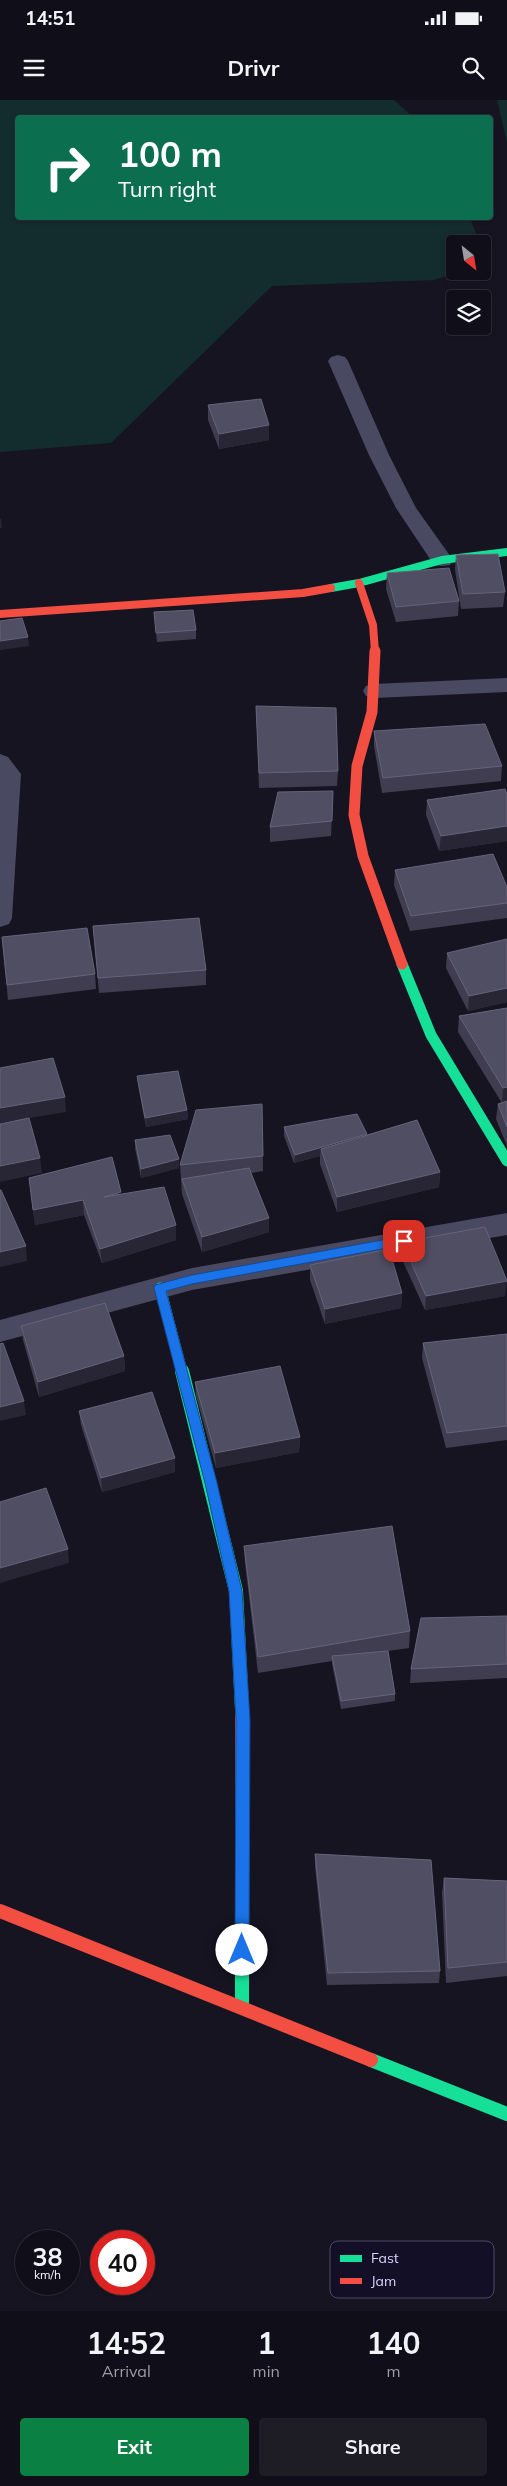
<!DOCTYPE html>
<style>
body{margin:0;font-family:Mulish,sans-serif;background:#1e1d26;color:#f1f3f6;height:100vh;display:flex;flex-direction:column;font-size:19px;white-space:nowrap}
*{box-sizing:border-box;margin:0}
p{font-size:16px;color:#9c9ca2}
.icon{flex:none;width:28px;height:28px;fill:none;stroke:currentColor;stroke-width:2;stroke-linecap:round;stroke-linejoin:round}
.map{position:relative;height:2211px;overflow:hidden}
.sheet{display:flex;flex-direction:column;background:#100f19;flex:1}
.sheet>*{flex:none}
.guide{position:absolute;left:15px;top:15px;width:478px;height:105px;border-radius:5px;box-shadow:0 1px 4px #0004,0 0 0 1px #302f38;background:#0b6e4f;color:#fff;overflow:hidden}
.needle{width:32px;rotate:150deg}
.tools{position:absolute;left:446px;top:135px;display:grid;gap:10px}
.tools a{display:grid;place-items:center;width:45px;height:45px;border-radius:5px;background:#100f19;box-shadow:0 1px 4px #0004,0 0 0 1px #302f38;font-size:25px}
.speed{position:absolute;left:15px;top:2130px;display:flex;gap:10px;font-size:25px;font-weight:700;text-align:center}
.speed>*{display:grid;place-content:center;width:65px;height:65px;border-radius:50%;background:#100f19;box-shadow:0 1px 4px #0004,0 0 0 1px #302f38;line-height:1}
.speed small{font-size:12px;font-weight:400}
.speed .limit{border:8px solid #d22;background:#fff;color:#111}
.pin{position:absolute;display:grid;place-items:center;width:42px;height:42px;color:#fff;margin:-21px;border-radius:10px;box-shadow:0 2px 8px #0006}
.me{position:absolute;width:55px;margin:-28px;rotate:0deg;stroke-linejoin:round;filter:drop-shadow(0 0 4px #0008)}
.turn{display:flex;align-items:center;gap:18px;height:105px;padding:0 20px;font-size:22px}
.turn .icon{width:65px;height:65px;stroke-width:2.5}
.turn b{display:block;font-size:35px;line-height:42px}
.eta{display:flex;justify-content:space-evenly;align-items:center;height:85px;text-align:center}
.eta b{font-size:30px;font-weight:700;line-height:35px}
.button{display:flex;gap:10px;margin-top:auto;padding:10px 20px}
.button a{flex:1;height:58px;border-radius:5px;background:#0b8043;color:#fff;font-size:20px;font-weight:700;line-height:58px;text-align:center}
.button a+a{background:#1e1d26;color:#f1f3f6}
.status{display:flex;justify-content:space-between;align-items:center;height:35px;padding:0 25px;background:#100f19;direction:ltr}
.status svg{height:14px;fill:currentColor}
header{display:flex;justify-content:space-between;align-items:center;height:65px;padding:0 20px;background:#100f19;font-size:22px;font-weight:700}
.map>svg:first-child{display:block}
.green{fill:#132c2d}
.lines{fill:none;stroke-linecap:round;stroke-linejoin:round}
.street{fill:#4a4962;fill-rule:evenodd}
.fast-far2{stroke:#16e098;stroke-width:8}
.fast-far1{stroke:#16e098;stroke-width:11}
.fast{stroke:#16e098;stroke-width:14}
.jam-far2{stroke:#f24e42;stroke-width:8}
.jam-far1{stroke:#f24e42;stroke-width:11}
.jam{stroke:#f24e42;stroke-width:14}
.wall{fill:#403d50}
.shaded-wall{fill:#282635}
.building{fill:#504e63;stroke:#66637b}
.route{fill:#1a73e8;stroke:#114b97}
.key{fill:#130f26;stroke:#4e4a67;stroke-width:1}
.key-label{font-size:14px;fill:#d9d4ff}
</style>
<div class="status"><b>14:51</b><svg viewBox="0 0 49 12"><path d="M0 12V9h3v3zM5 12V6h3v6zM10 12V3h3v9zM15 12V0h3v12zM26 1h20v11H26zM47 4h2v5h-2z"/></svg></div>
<header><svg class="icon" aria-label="menu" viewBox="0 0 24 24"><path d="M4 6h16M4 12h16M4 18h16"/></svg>Drivr<svg class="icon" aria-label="search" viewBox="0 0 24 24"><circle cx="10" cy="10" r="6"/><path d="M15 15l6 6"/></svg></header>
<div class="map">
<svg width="507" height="2211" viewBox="0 0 507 2211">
<rect width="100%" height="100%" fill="#161421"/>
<g class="green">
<polygon points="0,0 394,0 413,17 18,18 18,118 470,118 480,144 455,144 455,171 462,171 434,180 272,186 111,343 0,352"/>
<polygon points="497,0 507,0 507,43"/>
</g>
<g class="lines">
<g class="street">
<polygon points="338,255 345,257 348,261 389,355 416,408 453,460 450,465 442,466 434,465 396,408 369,355 328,261 331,257"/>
<polygon points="507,578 507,592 374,598 366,596 363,591 366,586 374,584"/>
<polygon points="0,654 8,657 21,674 12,818 9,824 0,827"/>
<polygon points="507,1113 507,1135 192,1190 0,1242 0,1220 192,1168"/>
</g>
<polyline class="fast-far2" points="331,488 359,483 442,460 507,452"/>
<g class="fast-far1">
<polyline points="402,864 431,935 507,1061"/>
<polyline points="160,1188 182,1272"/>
</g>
<g class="fast">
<polyline points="182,1271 236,1491 242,1609"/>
<polyline points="242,1807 242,1907"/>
<polyline points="371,1960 507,2014"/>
</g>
<g class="jam-far2">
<polyline points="359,483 373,525 375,552"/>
<polyline points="0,514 303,493 331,488"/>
</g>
<polyline class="jam-far1" points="375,551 372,612 357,666 354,715 363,756 402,864"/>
<g class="jam">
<polyline points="242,1609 242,1807"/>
<polyline points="0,1811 371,1960"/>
</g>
</g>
<g class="wall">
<polygon points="208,305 269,340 219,349 208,320"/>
<polygon points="456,455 505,492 503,507 461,509 455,470"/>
<polygon points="387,473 459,501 458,516 396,522 386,489"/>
<polygon points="154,512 196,530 196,539 157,542"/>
<polygon points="256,606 338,671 337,686 259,688"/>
<polygon points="374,631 502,666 501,681 382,693 374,646"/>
<polygon points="333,691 331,736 270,742 270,727"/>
<polygon points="507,694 507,741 439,751 426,715 427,700"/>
<polygon points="395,770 507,787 507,818 410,831 394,785"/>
<polygon points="93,826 206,870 206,885 99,893"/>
<polygon points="2,837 95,874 96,889 8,900"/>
<polygon points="507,839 507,902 468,911 446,868 447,853"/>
<polygon points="507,908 507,1046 496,1019 498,1004 502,1003 458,932 459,916"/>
<polygon points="137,976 187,1010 188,1019 146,1027 138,985"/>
<polygon points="262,1004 263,1071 251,1073 269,1132 202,1152 182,1094 180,1065"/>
<polygon points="284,1027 367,1035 440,1072 439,1087 337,1112 320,1064 320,1056 294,1063 284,1036"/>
<polygon points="135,1040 179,1059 179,1068 141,1078 135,1048"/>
<polygon points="29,1078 121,1094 176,1140 102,1163 84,1115 35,1125"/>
<polygon points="402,1142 505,1196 425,1210 401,1157"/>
<polygon points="310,1165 402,1193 401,1208 325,1224 310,1180"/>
<polygon points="21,1226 124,1256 125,1271 39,1297 23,1240"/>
<polygon points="507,1234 507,1340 446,1348 422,1258 423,1243"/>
<polygon points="195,1282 300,1337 299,1352 216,1368 196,1296"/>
<polygon points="79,1311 175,1358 175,1372 102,1392 81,1325"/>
<polygon points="244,1446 410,1531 409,1548 388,1551 395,1594 395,1601 341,1609 332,1564 332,1561 258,1573 245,1463"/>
<polygon points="507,1516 507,1578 410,1583 411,1569"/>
<polygon points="315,1754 440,1871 439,1883 327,1885 315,1766"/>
<polygon points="444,1778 507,1781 507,1876 446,1883 442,1793"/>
</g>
<g class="shaded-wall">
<polygon points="269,325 269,340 219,349 219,334"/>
<polygon points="0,419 1,419 2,428 0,428"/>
<polygon points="28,537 29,546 0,550 0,541"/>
<polygon points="507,726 507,741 439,751 441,736"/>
<polygon points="507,888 507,902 468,911 469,896"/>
<polygon points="507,987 507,1001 502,1003 503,988"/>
<polygon points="65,997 66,1012 0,1023 0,1008"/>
<polygon points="187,1010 188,1019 146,1027 145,1018"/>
<polygon points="367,1034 367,1042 321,1049 320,1056 294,1063 295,1055"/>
<polygon points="40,1058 42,1073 0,1082 0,1066"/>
<polygon points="179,1059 179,1068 141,1078 141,1069"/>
<polygon points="440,1072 439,1087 337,1112 337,1097"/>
<polygon points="83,1100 84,1115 35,1125 33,1110"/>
<polygon points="269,1118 269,1132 202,1152 202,1137"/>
<polygon points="176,1125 176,1140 102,1163 100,1149"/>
<polygon points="26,1146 27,1161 0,1167 0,1152"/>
<polygon points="507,1181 505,1196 425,1210 426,1196"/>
<polygon points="402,1193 401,1208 325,1224 325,1209"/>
<polygon points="124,1256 125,1271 39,1297 38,1282"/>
<polygon points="24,1301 26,1315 0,1321 0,1307"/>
<polygon points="300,1337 299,1352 216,1368 215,1353"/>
<polygon points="175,1358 175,1372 102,1392 101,1378"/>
<polygon points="68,1449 69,1463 0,1483 0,1468"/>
</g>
<g class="building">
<polygon points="261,299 269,325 219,334 208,305"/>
<polygon points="498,454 505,492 463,494 456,455"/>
<polygon points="449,468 459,501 396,507 387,473"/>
<polygon points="193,510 196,530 156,533 154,512"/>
<polygon points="22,518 28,537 0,541 0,521"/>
<polygon points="256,606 336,608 338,671 259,673"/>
<polygon points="485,624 502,666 383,678 374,631"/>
<polygon points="505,689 507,694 507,726 441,736 427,700"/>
<polygon points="333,691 332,721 270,727 278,692"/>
<polygon points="493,754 507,787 507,803 411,816 395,770"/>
<polygon points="199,818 206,870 98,878 93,826"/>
<polygon points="87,828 95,874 7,885 2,837"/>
<polygon points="507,839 507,888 469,896 447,853"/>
<polygon points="507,908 507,987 503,988 459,916"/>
<polygon points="53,958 65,997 0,1008 0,968"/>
<polygon points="178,971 187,1010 145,1018 137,976"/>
<polygon points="507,1001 507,1027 498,1004"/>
<polygon points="262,1004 263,1056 180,1065 196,1010"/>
<polygon points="357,1014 367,1034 295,1055 284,1027"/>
<polygon points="29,1018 40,1058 0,1066 0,1024"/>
<polygon points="417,1020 440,1072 337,1097 321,1049"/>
<polygon points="170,1035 179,1059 141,1069 135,1040"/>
<polygon points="112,1057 121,1092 104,1097 164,1087 176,1125 100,1149 83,1100 33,1110 29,1078"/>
<polygon points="249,1068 269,1118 202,1137 182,1079"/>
<polygon points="0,1090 1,1090 26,1146 0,1152"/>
<polygon points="485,1127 507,1181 426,1196 402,1142"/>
<polygon points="389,1149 402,1193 325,1209 310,1165"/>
<polygon points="105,1203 124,1256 38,1282 21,1226"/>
<polygon points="507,1234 507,1326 447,1333 423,1243"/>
<polygon points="3,1243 24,1301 0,1307 0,1244"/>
<polygon points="280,1266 300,1337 215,1353 195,1282"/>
<polygon points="152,1292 175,1358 101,1378 79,1311"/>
<polygon points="46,1388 68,1449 0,1468 0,1402"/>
<polygon points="392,1426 410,1531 258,1557 244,1446"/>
<polygon points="507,1516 507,1564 411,1569 421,1518"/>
<polygon points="388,1551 395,1594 341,1601 332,1556"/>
<polygon points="315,1754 431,1760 440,1871 328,1873"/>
<polygon points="444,1778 507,1781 507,1862 448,1868"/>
</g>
<polygon class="route" points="404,1136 410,1141 404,1145 192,1184 166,1191 217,1383 242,1491 250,1620 249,1850 247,1855 242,1857 237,1855 235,1850 236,1620 229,1491 205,1383 154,1188 155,1185 192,1175"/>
<rect x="330" y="2141" width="164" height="57" rx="8" class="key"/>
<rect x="340" y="2155" width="22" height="7" fill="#16e098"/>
<rect x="340" y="2178" width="22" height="6" fill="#f24e42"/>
<g class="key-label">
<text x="371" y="2163">Fast</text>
<text x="371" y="2186">Jam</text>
</g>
</svg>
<div class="tools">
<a><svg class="needle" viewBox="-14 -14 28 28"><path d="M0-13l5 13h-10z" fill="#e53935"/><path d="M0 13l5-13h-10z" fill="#9c9ca2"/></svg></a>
<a><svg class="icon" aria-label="layers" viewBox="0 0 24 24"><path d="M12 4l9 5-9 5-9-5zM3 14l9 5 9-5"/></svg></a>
</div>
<div class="speed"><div>38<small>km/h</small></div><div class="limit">40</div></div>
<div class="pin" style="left:404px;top:1141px;background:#d93025"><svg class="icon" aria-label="arrive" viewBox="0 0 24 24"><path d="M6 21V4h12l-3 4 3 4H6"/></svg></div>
<svg class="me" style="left:242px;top:1850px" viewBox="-20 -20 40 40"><circle r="19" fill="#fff"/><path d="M0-13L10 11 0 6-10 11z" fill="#1a73e8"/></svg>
<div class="guide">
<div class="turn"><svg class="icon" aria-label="right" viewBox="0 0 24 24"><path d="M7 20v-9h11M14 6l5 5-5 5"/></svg><div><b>100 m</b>Turn right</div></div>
</div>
</div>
<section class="sheet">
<div class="eta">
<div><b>14:52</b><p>Arrival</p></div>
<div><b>1</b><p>min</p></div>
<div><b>140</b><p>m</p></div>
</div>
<div class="button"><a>Exit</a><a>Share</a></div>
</section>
